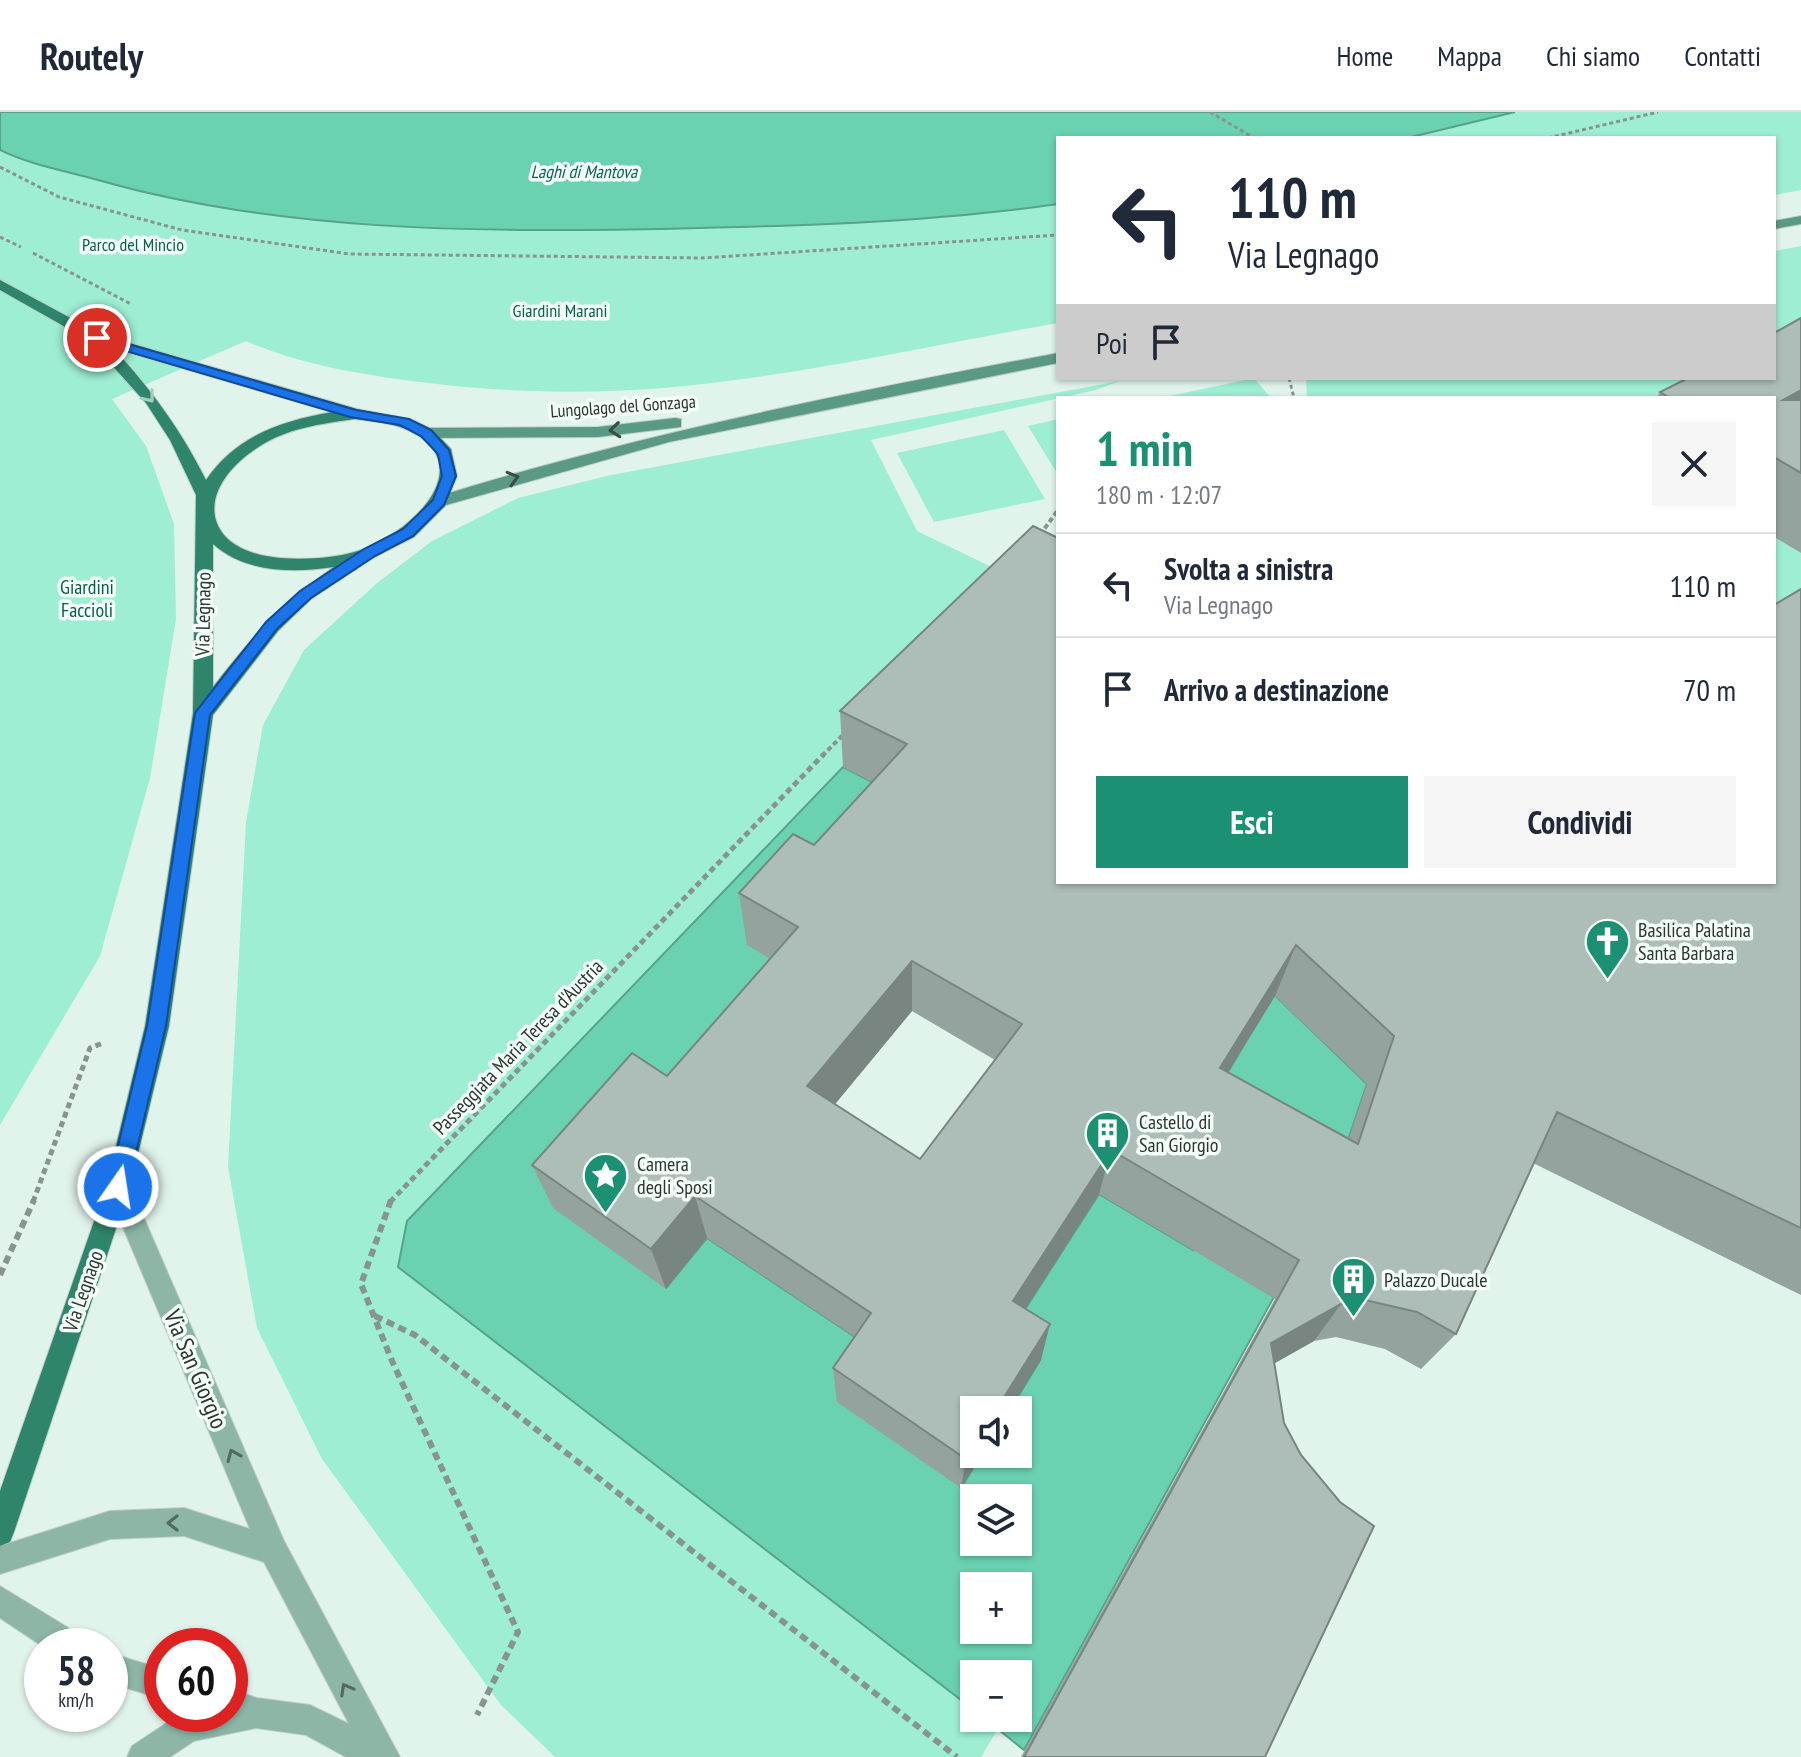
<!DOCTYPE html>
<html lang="it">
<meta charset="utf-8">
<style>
body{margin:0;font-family:"PT Sans Narrow",sans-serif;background:#f6f6f7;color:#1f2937;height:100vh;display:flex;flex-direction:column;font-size:30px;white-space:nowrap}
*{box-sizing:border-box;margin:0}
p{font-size:26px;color:#747a83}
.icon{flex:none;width:44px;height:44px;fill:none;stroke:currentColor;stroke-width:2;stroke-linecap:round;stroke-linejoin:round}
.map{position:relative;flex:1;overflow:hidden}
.drawer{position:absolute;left:1056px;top:284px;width:720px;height:488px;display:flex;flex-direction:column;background:#fff;border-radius:0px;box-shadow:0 2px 6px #0004}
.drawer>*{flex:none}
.banner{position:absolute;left:1056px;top:24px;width:720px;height:244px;border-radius:0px;box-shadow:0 2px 6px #0004;background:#fff;color:#1f2937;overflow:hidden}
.controls{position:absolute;left:960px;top:1284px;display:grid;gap:16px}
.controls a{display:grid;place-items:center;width:72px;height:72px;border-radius:0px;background:#fff;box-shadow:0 2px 6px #0004;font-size:40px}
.speed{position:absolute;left:24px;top:1516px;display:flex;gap:16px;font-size:40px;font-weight:700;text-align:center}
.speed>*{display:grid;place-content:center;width:104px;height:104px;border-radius:50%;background:#fff;box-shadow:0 2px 6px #0004;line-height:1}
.speed small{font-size:20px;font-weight:400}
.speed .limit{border:12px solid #d22;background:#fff;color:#111}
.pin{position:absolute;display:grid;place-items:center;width:68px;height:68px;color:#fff;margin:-34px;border:4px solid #fff;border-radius:50%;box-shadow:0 2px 8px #0007}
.me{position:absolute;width:88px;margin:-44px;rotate:13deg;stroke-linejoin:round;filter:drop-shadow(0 0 6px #0008)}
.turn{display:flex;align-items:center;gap:28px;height:168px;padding:0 40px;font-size:36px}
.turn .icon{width:104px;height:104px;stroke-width:2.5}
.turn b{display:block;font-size:56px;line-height:68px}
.then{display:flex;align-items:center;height:76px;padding:0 40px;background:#0003;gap:16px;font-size:30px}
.round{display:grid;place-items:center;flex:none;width:84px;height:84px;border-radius:0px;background:#f6f6f7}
.headline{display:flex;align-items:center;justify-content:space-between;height:136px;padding:0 40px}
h1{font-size:48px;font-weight:600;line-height:60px;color:#1b9072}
.primary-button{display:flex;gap:16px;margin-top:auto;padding:16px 40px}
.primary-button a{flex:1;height:92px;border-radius:0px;background:#1b9072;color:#fff;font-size:32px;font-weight:600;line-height:92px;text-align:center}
.primary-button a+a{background:#f6f6f7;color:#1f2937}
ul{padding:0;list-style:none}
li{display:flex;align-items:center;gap:24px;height:104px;padding:0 40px;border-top:2px solid #e0e1e3}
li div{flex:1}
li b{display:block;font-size:30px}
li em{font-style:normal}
header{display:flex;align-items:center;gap:48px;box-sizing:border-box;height:112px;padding:0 40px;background:#fff;border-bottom:2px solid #e0e1e3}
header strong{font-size:38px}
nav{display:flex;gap:44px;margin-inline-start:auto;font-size:28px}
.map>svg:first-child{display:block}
.green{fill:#9deed2}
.water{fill:#6ad1b1;stroke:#58a28b;stroke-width:2;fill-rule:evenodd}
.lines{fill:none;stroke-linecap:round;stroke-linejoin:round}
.minor-casing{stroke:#bdcec7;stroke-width:2}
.secondary-casing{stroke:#bdcec7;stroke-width:2}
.primary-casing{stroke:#bdcec7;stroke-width:2}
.path-far3{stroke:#87948f;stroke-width:3;stroke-dasharray:4 3;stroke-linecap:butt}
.path-far2{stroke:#87948f;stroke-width:4;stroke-dasharray:5 3;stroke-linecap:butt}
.path-far1{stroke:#87948f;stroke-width:5;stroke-dasharray:6 4;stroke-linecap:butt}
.path{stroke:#87948f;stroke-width:6;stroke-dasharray:8 5;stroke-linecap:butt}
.minor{fill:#8db6a7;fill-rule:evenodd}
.secondary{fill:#5a9a85;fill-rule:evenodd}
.primary{fill:#2e856c;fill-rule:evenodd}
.wall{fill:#94a39d;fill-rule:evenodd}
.shaded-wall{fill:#788580}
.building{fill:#acbeb7;stroke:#788580;stroke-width:2;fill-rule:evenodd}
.oneway{stroke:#a5cec1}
.oneway2{stroke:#394f48}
.oneway3{stroke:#546961}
.route{fill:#1a73e8;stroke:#114b97;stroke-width:2}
.labels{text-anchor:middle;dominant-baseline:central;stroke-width:7;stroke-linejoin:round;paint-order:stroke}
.far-water-label{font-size:18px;font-style:italic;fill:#11644f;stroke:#f4fffa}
.far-park-label{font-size:18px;fill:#085f4a;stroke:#f4fffa}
.far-street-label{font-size:18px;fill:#2e3633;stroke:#f4fffa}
.park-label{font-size:20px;fill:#085f4a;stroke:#f4fffa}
.street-label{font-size:20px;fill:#2e3633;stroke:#f4fffa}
.poi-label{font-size:20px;fill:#2e3633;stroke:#f4fffa;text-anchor:start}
.near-street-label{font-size:24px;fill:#2e3633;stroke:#f4fffa}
</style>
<header>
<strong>Routely</strong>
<nav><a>Home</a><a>Mappa</a><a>Chi siamo</a><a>Contatti</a></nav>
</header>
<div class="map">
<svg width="1801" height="1645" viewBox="0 0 1801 1645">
<rect width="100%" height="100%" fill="#e1f4ec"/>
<g class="green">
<path d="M0,0h1801v78l-27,5v-57h-716v185c-121,21 -242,49 -364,62 -96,11 -195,8 -290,-5 -55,-8 -108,-17 -158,-39l-134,58 34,47 28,78 2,95 -26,159 -50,178 -100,169z"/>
<polygon points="1801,134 1801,247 1774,261 1774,139"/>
<polygon points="1254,266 1271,286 1161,286"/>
<polygon points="1306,266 1766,266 1729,286 1307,286"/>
<polygon points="1120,269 1096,278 871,328 917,419 1027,472 843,655 407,1109 398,1155 974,1598 974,1606 984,1606 998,1617 981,1645 555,1645 501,1593 322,1347 257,1216 228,1055 246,710 263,613 304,538 377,471 432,429 518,386 611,363"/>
<polygon points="1058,307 1058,363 1028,314"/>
<polygon points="1004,318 1045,387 934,410 897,341"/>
<polygon points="1774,425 1801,441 1801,510 1774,527"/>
</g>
<g class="water">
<path d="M0,0h1515l-108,26h-349v66c-131,19 -265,22 -397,25 -188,3 -381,3 -563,-49 -32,-9 -68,-15 -98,-30z"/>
<path d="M843,655l215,110v5l198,95 111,107 -39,115 -304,551 -40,-32h34v-44h-44v36l-576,-443 9,-46zM804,866l433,79 -35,58 -9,135 -94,-56 -93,145 34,21 -30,50h8v44h-36l-21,34 -88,-139 -166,-111 -41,50zM974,1386h44v44h-44zM974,1474h44v44h-44z"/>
</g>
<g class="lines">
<defs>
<g id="minor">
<polygon points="118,1064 127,1067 284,1429 400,1645 346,1645 306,1623 256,1616 194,1629 170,1645 127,1645 132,1634 177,1604 230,1602 230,1577 257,1586 310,1593 349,1612 264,1450 184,1424 110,1427 0,1462 0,1434 110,1399 184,1396 250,1417 106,1075 109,1067"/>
<polygon points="0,1474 80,1523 84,1534 42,1534 0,1506"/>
<polygon points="110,1541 162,1557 162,1587 110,1571"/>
</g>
<g id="secondary">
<polygon points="1801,104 1801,112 1774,117 1774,109"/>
<path d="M1058,241v10l-389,79 -230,65 -9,-5 3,-4c205,-64 414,-105 625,-145z"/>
<polygon points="675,306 681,307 681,315 598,325 426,326 418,321 426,316 598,315"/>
</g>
<path id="primary" d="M0,168l102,55 255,74 53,10 22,10 19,20 6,27 -12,30 -31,31 -38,19 -65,43 -33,32 -65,84 -44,311 -39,161 -116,345 -4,10 -10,4v-55l106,-304 39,-161 48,-313 3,-218 -26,-55 -24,-37 -56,-62 -90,-51zM113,236l219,64c-51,9 -96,24 -126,68 -25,-50 -55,-91 -93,-132zM355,307c21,3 45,4 64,17 58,40 -19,103 -61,115 -22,7 -53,9 -78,7 -80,-7 -86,-69 -23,-110 29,-20 64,-24 98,-29zM213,432c32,29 81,29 121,23 -54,36 -81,69 -121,120z"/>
</defs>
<use href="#minor" class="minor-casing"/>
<use href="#secondary" class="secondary-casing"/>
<use href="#primary" class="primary-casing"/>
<g class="path-far3">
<polyline points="1210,0 1254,26"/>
<polyline points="1548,26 1658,0"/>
<polyline points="0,55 59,85 182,118 349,142 702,146 1058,123"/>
<polyline points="0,125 21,135"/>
<polyline points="33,141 131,192"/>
<polyline points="1289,266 1294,286"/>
</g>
<g class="path-far2">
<polyline points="1040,423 1058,398"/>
<polyline points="822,644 845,621"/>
</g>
<g class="path-far1">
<polyline points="33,1090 90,936 103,931"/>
<polyline points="390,1090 824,642"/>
</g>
<g class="path">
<polyline points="391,1088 361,1172 392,1249 518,1520 477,1603"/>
<polyline points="0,1163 34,1088"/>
<polyline points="375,1204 415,1223 957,1645"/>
</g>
<use href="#minor" class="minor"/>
<use href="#secondary" class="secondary"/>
<use href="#primary" class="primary"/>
</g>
<g class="wall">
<polygon points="1801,206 1801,441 1774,425 1774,286 1657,286 1660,280"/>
<path d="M1033,414l25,356h716l27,-293v706l-268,-132 -77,171 -35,35 -36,-20 -49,-12 -22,4 -39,22 -10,394h-244l254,-458 -176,-105 -74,115 16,51 -67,94h8l-21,34 -124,-86 -4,-34 22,-31 -148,-99 -41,51 -113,-81 -21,-43 135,-89 103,-117 -23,-14 -8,-52 75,-48 58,-63 -29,-15 -3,-56zM1275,884l92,88 -18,54 -121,-65zM912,899l83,49 -75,99 -85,-55z"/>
</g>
<g class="shaded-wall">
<polygon points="1801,278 1801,317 1783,288"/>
<polygon points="1296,833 1275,884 1202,1003 1220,956"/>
<polygon points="912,849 912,899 812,1020 807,974"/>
<polygon points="1111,1038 1099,1082 1006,1227 1013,1189"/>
<polygon points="695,1084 707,1126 666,1177 651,1137"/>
<polygon points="1341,1192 1314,1229 1248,1266 1271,1231"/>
<polygon points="1050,1212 1041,1248 1010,1298 996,1298"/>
<polygon points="974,1334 974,1342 982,1342 961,1376 966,1347"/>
</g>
<g class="building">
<polygon points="1801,206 1801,278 1783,288 1801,288 1801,361 1774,345 1774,286 1670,286 1660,280 1688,266 1774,266 1774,221"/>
<path d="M1033,414l25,12v344h716v-277l27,-16v639l-244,-116 -101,222 -39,-22 -52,-12 -24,4 -70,39 13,80 17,32 39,47 34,24 -109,231h-241l275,-497 -188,-110 -98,151 37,23 -54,86h-22v36l-8,13 -133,-91 38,-55 -176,-117 -44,53 -119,-84 100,-112 35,23 131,-149 -59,-34 54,-59 21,11 93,-101 -67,-33zM1296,833l98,91 -36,108 -138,-76zM912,849l110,63 -102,135 -113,-73z"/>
</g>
<defs><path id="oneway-chevron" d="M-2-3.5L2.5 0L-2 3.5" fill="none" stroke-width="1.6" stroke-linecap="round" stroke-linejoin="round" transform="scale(2)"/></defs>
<use class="oneway" href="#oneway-chevron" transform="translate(149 285) rotate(51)"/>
<g class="oneway2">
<use href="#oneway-chevron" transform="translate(615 318) rotate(174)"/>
<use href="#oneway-chevron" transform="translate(513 366) rotate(-16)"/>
</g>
<g class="oneway3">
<use href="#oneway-chevron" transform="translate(233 1343) rotate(-113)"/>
<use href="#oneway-chevron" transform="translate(173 1411) rotate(180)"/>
<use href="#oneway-chevron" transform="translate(346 1577) rotate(-119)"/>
</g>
<polygon class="route" points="97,223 356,298 409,307 431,318 449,338 456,364 444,393 413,424 375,444 311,486 277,517 210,603 166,914 128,1075 125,1082 118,1085 111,1082 108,1075 147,914 195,601 266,510 300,479 364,437 403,417 433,388 442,364 438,342 421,324 400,313 350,305 92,229 90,226"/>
<defs>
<symbol id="church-pin" viewBox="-11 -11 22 30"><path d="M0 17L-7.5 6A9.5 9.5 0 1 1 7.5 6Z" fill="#1b9072" stroke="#f4fffa"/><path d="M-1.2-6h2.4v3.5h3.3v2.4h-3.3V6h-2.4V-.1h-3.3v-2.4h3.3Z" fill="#fff"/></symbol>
<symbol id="building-pin" viewBox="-11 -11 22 30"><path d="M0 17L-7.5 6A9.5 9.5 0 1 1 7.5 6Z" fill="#1b9072" stroke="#f4fffa"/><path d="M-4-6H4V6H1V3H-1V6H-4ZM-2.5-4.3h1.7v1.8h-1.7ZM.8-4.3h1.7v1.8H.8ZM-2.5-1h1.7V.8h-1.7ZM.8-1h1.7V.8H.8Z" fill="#fff"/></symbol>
<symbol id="sight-pin" viewBox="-11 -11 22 30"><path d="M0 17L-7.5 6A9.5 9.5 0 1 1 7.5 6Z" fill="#1b9072" stroke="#f4fffa"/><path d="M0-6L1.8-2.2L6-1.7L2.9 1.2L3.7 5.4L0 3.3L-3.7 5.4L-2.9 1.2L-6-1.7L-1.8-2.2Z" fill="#fff"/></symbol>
</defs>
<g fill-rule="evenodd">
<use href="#church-pin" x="1582" y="804" width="51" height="69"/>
<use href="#building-pin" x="1082" y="996" width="51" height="69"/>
<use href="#sight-pin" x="580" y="1038" width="51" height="69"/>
<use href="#building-pin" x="1328" y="1142" width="51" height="69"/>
</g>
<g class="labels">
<g class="far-water-label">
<text x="584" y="59">Laghi di Mantova</text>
</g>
<g class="far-park-label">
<text x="133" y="132">Parco del Mincio</text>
<text x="560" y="198">Giardini Marani</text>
</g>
<g class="far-street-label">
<text transform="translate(623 294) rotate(-4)">Lungolago del Gonzaga</text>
</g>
<g class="park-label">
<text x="87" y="475">Giardini<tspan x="87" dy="23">Faccioli</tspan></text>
</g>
<g class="street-label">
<text transform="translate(203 502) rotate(-89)">Via Legnago</text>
<text transform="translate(518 935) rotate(-46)">Passeggiata Maria Teresa d'Austria</text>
<text transform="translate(83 1179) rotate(-71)">Via Legnago</text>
</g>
<g class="poi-label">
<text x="1638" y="818">Basilica Palatina<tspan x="1638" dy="23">Santa Barbara</tspan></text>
<text x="1139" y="1010">Castello di<tspan x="1139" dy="23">San Giorgio</tspan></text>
<text x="637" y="1052">Camera<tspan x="637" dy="23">degli Sposi</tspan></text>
<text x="1384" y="1168">Palazzo Ducale</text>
</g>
<g class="near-street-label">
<text transform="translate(196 1257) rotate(67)">Via San Giorgio</text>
</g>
</g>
</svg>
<div class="controls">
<a><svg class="icon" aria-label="sound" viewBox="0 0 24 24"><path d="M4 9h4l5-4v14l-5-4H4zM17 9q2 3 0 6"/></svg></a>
<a><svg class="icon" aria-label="layers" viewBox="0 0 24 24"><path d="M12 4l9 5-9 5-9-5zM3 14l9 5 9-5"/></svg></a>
<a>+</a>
<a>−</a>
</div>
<div class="speed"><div>58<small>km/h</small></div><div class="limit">60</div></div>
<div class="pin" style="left:97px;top:226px;background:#d93025"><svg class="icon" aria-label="arrive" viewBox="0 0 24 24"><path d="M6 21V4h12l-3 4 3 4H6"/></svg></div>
<svg class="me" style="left:118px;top:1075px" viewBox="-20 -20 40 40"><circle r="17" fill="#1a73e8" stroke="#fff" stroke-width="3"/><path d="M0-11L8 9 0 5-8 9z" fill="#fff"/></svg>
<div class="banner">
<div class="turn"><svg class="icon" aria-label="left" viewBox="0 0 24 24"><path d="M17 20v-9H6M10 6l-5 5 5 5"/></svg><div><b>110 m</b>Via Legnago</div></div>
<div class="then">Poi<svg class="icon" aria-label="arrive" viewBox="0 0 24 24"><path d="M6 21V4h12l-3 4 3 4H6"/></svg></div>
</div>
<section class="drawer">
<div class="headline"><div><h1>1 min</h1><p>180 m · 12:07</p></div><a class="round"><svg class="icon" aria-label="close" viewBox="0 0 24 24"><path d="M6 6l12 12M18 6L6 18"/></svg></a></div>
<ul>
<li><svg class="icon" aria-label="left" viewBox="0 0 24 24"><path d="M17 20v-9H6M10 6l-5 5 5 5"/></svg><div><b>Svolta a sinistra</b><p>Via Legnago</p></div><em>110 m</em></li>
<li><svg class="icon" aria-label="arrive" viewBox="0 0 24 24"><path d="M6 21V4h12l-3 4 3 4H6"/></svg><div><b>Arrivo a destinazione</b></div><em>70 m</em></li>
</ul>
<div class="primary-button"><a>Esci</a><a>Condividi</a></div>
</section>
</div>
